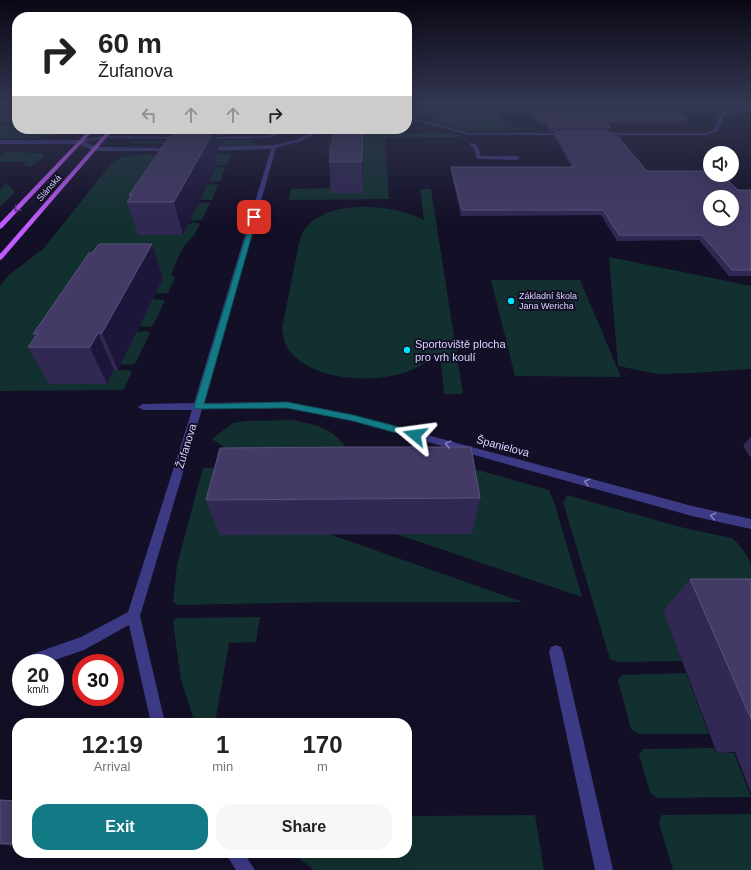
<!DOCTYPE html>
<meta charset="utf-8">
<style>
body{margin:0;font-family:Arial,sans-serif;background:#f6f6f6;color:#222;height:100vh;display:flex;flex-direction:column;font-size:15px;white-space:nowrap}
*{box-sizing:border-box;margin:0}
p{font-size:13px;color:#767676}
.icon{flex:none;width:22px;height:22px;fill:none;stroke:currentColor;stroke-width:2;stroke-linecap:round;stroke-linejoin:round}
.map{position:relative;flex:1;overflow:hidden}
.side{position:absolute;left:12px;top:718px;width:400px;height:140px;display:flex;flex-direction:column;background:#fff;border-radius:16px;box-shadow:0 4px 16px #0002}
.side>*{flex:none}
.top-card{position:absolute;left:12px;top:12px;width:400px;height:122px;border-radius:16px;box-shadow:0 4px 16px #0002;background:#fff;color:#222;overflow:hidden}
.buttons{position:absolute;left:703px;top:146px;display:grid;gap:8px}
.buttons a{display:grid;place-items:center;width:36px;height:36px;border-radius:50%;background:#fff;box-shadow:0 4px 16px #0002;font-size:20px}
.speed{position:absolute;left:12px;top:654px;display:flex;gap:8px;font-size:20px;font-weight:700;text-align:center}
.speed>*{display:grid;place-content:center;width:52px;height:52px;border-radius:50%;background:#fff;box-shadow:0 4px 16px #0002;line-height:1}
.speed small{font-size:10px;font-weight:400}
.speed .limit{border:6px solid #d22;background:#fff;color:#111}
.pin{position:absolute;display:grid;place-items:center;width:34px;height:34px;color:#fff;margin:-17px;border-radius:8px;box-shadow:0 2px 6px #0006}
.me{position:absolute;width:44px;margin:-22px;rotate:286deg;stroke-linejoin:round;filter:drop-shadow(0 0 3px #0008)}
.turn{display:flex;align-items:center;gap:14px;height:84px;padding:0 20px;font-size:18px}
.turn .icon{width:52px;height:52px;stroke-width:2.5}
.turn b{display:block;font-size:28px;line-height:34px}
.lanes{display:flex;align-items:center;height:38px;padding:0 20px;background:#0003;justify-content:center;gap:20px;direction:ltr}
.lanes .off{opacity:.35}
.eta{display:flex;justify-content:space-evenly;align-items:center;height:68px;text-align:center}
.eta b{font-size:24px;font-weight:600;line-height:28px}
.button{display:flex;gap:8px;margin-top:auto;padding:8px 20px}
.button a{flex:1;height:46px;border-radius:16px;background:#137a85;color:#fff;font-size:16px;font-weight:600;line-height:46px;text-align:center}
.button a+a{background:#f6f6f6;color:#222}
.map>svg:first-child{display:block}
.green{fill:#12302f}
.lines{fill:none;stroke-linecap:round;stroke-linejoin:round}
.minor{fill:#3d3a85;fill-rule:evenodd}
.major{fill:#c25bff;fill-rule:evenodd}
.wall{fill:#312854}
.shaded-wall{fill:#1d163a}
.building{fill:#433a66;stroke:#5a527e;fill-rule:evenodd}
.oneway{stroke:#623188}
.oneway2{stroke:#837fbc}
.route{fill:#137a85;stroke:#0c4f56}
.poi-dot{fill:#00e5ff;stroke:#130f26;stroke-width:1.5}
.labels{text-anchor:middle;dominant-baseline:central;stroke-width:4;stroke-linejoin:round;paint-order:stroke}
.far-street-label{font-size:9px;fill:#d9d4ff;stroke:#130f26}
.far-poi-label{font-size:9px;fill:#d9d4ff;stroke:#130f26;text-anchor:start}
.poi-label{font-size:11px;fill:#d9d4ff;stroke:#130f26;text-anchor:start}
.street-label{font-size:11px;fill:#d9d4ff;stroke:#130f26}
</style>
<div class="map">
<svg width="751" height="870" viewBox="0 0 751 870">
<rect width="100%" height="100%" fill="#130f26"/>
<g class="green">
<polygon points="407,102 424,102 427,114 407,114"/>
<polygon points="468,102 494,102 506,127 535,128 536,130 463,131 433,122 432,116 442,116 443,118 476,118"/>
<polygon points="697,102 751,102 751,106 707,107"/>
<polygon points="0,115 17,115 17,125 0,123"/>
<polygon points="0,125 17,127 17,129 57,132 58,134 43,137 41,139 0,139"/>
<polygon points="138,129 239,129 237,133 142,133 137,131"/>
<polygon points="451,133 465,137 385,138 389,199 289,200 291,189 331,188 331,193 363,193 363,187 360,186 361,182 363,181 364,155 362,150 364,150 364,145 336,153 327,153 329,140 342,134"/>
<polygon points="254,140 255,145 133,144 135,141"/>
<polygon points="6,152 39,153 43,154 44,157 32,166 23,166 27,162 0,162 0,156"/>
<path d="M232,154l-5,11h-11l-32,62 9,-5 7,2c-5,13 -10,14 -17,24 -5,8 -8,18 -12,27l4,3 -7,15 -13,1 -41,76h14l4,2 -9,18 -123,1v-105l8,-10 36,-28 67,-84 11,-7 10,-2z"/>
<polygon points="225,167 220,181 209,182 212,171 214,171 216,168"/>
<polygon points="6,183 15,192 0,207 0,189"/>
<polygon points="208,184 218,185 212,200 200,200 203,188 206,187"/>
<path d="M420,189h11l32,205h-19l-4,-42c-12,9 -22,17 -37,21 -33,11 -96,7 -116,-26 -3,-5 -4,-12 -5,-18l17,-86c10,-47 93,-41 125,-23z"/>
<polygon points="209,202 210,203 202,220 190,221 194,207 197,206 199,203"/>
<polygon points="609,257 751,286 751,369 693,373 657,374 618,366"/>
<polygon points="491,280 580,280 621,377 515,376"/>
<polygon points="149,299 165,300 154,324 150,327 139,326"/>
<polygon points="148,331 150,333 136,362 131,365 121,364 133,332"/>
<path d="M292,420c25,5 40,7 55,29l-109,8 -26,-18 21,-16 14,-2z"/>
<polygon points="273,467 329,534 523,602 336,602 178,605 173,602 177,565 203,468"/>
<polygon points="474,469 549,490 555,505 582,597 396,534 472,533"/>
<path d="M567,495l117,33 47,10c8,5 17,17 20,27 0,9 0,39 0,50l-2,-4h-86l19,50 -64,1 -8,-3 -47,-157z"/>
<polygon points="260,617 256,642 229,643 215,723 195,723 181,680 173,622 175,619 179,618"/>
<polygon points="686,673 709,734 638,734 631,729 618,680 622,675"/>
<polygon points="714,748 716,753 734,753 751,797 657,798 650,792 639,755 643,749"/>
<polygon points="751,814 751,870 673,870 659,823 662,815"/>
<polygon points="535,815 544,870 314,870 292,853 407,853 407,816"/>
</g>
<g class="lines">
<g class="minor">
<polygon points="751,109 751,111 727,113 724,116 718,131 707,135 603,135 601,134 603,133 706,133 714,129 720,115 724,111"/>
<polygon points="407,118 413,118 469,133 567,133 569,134 567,135 469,135 413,120 407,120"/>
<polygon points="286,129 293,129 269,138 204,139 202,138 204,137 268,136"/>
<polygon points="318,129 324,129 302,141 276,148 204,403 287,402 353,415 692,506 751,519 751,529 692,516 353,421 287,408 202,409 140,616 165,723 151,723 129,625 84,650 46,663 29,663 28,660 30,655 81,637 128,612 192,410 143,410 138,407 143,404 194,403 271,149 205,151 202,149 205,147 274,145 298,139"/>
<polygon points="104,136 182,137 184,138 182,139 104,138 85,142 96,147 177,148 178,149 175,151 95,151 79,144 0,144 0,140 80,140"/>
<path d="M470,143c8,-1 9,7 11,13h36l3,2 -3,2 -40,-1 -3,-11 -4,-3z"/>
<polygon points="556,645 561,647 563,652 613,870 595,870 549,652 551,647"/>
<polygon points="225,853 244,853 255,870 236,870"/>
</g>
<g class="major">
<polygon points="90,129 95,129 2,228 0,229 0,223"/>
<polygon points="109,129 114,129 2,259 0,260 0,254"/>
</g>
</g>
<g class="wall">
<polygon points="438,102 479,102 476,122 446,122 445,118 443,118"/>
<polygon points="525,102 670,102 688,118 686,123 607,123 610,127 608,132 551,132 547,124 539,124"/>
<polygon points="178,129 231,129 227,135 215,135 219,152 216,157 217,165 183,235 138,235 127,202 130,198 129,195"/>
<polygon points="555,132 647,171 738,190 751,190 751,276 729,276 699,240 617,241 601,215 461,216 451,172 451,167 571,167 554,136"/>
<polygon points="364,145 363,193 331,193 329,162"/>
<polygon points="152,244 163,278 118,370 114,370 107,384 49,384 28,347 35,337 33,334 92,253"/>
<polygon points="751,436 751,458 743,446"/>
<polygon points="480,498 472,534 220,535 206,500"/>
<polygon points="690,579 751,579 751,793 735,752 717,753 663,611"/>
<polygon points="0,800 17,801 17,846 0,845"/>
</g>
<g class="shaded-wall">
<polygon points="210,129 214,129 219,152 216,157 217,165 183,235 174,202 208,136 209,131"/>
<polygon points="226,129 231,129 227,135"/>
<polygon points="363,129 364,129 364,145 363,193 362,162"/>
<polygon points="152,244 163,278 118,370 102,333"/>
<polygon points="98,333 114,370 107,384 90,347"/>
<polygon points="17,828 17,846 11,844"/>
</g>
<g class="building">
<polygon points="529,102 670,102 688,118 603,118 610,127 552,127 548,120 540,120"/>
<polygon points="178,129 210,129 209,131 211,131 208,136 211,136 174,202 127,202 132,195 129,195 152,162 170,136 172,136"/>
<polygon points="334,129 363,129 362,162 329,162"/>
<path d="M555,132h59l33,39h63v4h12l16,15h13v80h-19l-30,-35h-83l-16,-25h-141l-11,-43h124zM710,197h22v22h-22z"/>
<polygon points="99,244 152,244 102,333 98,333 90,347 28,347 38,333 33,334 56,301 89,253 92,253"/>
<polygon points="356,447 471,447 480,498 206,500 220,448"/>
<polygon points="690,579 751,579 751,719"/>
<polygon points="0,800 17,801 17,828 11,844 0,843"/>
</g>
<defs><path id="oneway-chevron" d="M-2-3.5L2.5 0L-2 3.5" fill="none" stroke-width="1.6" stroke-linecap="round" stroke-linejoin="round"/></defs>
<use class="oneway" href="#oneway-chevron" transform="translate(17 209) rotate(133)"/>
<g class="oneway2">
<use href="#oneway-chevron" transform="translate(448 444) rotate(-165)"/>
<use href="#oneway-chevron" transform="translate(587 482) rotate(-165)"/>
<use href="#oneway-chevron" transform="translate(713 516) rotate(-168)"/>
</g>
<linearGradient id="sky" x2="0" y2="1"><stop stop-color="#0a0815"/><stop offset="0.46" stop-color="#333752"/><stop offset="1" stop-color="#333752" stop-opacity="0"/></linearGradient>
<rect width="751" height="224" fill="url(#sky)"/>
<polygon class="route" points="252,216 257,217 204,404 287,402 353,415 418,432 419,435 418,437 415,438 353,421 287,408 195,409 194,407"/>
<g class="poi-dot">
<circle cx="511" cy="301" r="4"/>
<circle cx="407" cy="350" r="4"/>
</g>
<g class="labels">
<g class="far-street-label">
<text transform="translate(49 188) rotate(-49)">Slánská</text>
</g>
<g class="far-poi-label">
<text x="519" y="296">Základní škola<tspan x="519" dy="10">Jana Wericha</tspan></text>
</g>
<g class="poi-label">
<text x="415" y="344">Sportoviště plocha<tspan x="415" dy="13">pro vrh koulí</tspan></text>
</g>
<g class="street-label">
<text transform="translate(186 446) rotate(-73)">Žufanova</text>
<text transform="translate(503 446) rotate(15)">Španielova</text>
</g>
</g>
</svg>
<div class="buttons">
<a><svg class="icon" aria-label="sound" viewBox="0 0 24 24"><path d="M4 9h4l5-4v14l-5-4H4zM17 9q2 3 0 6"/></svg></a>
<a><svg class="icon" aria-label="search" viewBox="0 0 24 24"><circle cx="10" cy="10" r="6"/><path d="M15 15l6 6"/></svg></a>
</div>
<div class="speed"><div>20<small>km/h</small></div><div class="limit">30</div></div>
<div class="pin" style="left:254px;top:217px;background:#d93025"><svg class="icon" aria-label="arrive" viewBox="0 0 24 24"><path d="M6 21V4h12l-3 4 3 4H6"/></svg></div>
<svg class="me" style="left:415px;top:435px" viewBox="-20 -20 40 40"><path d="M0-17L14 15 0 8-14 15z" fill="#137a85" stroke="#fff" stroke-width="4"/></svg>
<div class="top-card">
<div class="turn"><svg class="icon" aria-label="right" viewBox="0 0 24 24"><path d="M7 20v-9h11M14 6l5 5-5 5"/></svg><div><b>60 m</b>Žufanova</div></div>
<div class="lanes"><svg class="icon off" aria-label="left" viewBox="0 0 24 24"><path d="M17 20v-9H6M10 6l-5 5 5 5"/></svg><svg class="icon off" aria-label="ahead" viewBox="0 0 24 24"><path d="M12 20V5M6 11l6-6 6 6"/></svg><svg class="icon off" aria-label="ahead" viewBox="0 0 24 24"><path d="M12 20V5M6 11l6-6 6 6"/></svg><svg class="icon" aria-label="right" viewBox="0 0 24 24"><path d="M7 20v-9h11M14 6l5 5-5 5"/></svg></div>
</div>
<section class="side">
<div class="eta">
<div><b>12:19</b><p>Arrival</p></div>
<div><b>1</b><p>min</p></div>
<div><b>170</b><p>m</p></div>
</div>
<div class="button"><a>Exit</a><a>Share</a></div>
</section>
</div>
